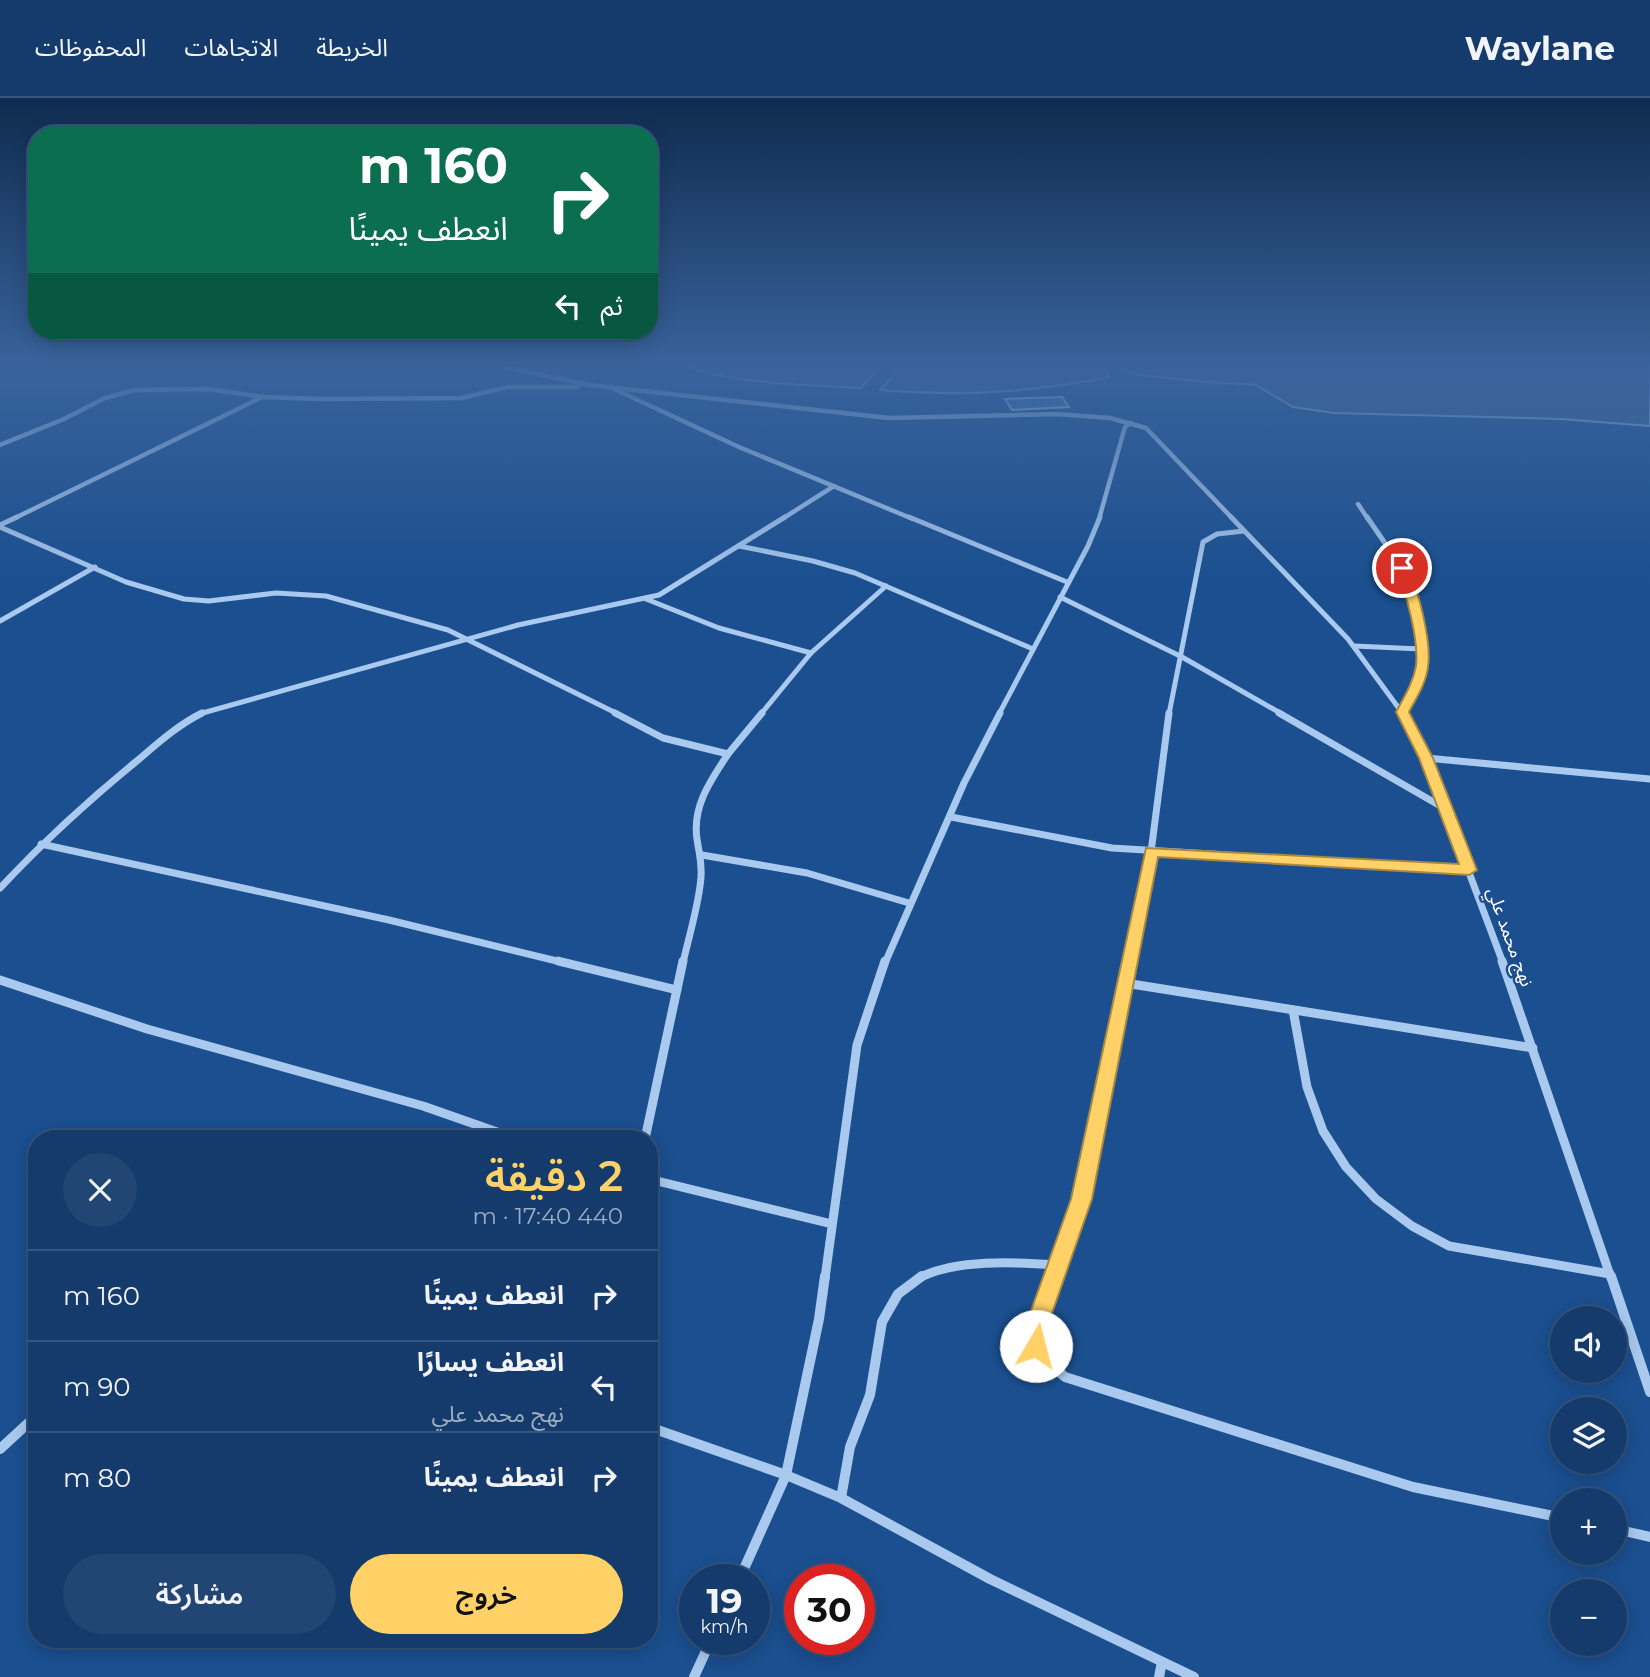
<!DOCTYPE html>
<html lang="ar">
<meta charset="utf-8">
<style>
body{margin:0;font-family:Montserrat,"Noto Sans Arabic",sans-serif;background:#214673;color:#f1f3f6;direction:rtl;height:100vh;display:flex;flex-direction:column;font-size:26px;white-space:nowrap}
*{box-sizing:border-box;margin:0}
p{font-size:23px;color:#9dadc1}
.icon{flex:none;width:38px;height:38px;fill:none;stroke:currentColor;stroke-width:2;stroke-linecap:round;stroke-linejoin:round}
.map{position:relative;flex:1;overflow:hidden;direction:ltr}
.sheet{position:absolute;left:28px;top:1032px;width:630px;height:518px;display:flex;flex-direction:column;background:#143b6b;border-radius:28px;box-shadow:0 4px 18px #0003,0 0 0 2px #33557e;direction:rtl}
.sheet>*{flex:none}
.banner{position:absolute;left:28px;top:28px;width:630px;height:214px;border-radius:28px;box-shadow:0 4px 18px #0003,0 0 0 2px #33557e;direction:rtl;background:#0b6e4f;color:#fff;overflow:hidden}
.tools{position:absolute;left:1550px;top:1208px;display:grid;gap:14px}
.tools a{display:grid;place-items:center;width:77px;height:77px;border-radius:50%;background:#143b6b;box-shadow:0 4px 18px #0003,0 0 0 2px #33557e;font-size:35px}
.speed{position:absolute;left:679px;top:1466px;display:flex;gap:14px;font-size:35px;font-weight:700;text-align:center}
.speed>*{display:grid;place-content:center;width:91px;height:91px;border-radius:50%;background:#143b6b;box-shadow:0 4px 18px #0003,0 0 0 2px #33557e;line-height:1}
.speed small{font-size:18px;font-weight:400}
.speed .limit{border:10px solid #d22;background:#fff;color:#111}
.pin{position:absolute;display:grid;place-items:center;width:60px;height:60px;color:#fff;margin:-30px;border:4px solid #fff;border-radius:50%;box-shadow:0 2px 7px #0007}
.me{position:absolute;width:77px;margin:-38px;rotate:8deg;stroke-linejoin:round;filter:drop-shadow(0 0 5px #0008)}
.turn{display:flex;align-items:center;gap:24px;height:147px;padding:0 35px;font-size:32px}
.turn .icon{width:91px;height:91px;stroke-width:2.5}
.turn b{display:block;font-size:49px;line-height:60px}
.then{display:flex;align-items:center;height:66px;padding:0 35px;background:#0003;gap:14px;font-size:26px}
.round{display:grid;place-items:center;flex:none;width:74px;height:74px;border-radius:37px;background:#214673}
.head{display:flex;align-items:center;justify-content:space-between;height:119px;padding:0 35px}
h1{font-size:42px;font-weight:600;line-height:52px;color:#ffd166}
.cta{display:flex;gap:14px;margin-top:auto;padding:14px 35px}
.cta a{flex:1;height:80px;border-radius:42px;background:#ffd166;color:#111;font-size:28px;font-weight:600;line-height:80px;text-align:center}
.cta a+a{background:#214673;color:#f1f3f6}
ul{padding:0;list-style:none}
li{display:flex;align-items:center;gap:21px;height:91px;padding:0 35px;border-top:2px solid #33557e}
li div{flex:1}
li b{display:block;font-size:26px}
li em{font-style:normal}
header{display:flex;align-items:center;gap:42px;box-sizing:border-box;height:98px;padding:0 35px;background:#143b6b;border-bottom:2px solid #33557e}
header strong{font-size:33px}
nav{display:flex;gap:38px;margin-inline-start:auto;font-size:24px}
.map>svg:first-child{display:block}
.water{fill:#3c6290;stroke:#9cc4f0;stroke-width:2}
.building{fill:#4478b7;stroke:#cfe3fa;stroke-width:2}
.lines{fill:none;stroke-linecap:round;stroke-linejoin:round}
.minor-far4{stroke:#a9c9ee;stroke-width:4.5}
.minor-far3{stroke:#a9c9ee;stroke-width:5}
.minor-far2{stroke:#a9c9ee;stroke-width:7}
.minor-far1{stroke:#a9c9ee;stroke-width:9}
.minor{stroke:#a9c9ee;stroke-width:10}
.route{fill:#ffd166;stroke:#a68842;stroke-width:2}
.labels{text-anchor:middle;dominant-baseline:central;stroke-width:5;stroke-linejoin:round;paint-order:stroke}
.street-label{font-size:18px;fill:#fff;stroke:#1b4f8f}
</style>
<header>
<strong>Waylane</strong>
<nav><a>الخريطة</a><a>الاتجاهات</a><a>المحفوظات</a></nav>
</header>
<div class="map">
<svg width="1650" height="1579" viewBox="0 0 1650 1579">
<rect width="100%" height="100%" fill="#1b4f8f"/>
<g class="water">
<path d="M677,265h207l-23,25c-61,-4 -127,-3 -184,-25z"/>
<path d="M904,265h201l4,14c-75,15 -153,20 -229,13z"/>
<polygon points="1121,265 1650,265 1650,328 1561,321 1334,315 1293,309 1256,287 1205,284 1134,276 1122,270"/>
</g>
<polygon class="building" points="1062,299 1069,309 1012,312 1005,301"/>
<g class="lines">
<g class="minor-far4">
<polyline points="488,265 589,287 889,320 1057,316 1110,320 1146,330 1233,421"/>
<polyline points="614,291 739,349 913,421"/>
<polyline points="0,347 64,321 105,300 135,292 209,291 263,299 324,301 461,300 508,289 578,289"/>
<polyline points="1358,406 1368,421"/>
<polyline points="13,421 262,299"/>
<polyline points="782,421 834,388"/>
<polyline points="1099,421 1125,329 1131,325"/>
</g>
<g class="minor-far3">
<polyline points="909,419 1067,484"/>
<polyline points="1231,419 1348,541 1403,616"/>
<polyline points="1367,419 1402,470 1414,498 1422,566 1416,588 1402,614"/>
<polyline points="0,427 17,419"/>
<polyline points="0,429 126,484 184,501 209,503 276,495 326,498 448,532 618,616"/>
<polyline points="739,448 813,463 855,475 1033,551"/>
<polyline points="1060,499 1182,559 1282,616"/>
<polyline points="646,501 719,530 811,555"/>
<polyline points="0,523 95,469"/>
<polyline points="1354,548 1421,551"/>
<polyline points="199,616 518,527 659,497 785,419"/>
<polyline points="761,616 811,555 886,488"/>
<polyline points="999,616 1088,448 1100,419"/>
<polyline points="1169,616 1203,444 1217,436 1244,433"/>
</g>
<g class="minor-far2">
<polyline points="615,615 663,640 728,656 762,615"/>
<polyline points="1279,615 1444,710"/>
<polyline points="1402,615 1426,660 1503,865"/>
<polyline points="1426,660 1650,681"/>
<polyline points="951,719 1112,750 1469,772"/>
<polyline points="41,746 389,822 565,865"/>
<polyline points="702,757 807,775 909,805"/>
<path d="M0,790c43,-46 89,-88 138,-128 20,-17 40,-35 64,-47"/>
<path d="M683,865c6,-28 16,-58 18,-86 1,-17 -2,-23 -4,-38 -5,-33 14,-59 31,-85"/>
<polyline points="885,865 964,685 1000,615"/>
<polyline points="1129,865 1151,754 1169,615"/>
</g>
<g class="minor-far1">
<polyline points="558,863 677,892"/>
<polyline points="1502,863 1611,1180"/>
<polyline points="0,882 147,931 423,1008 517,1041"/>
<polyline points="1125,885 1533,950"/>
<polyline points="1293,912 1307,989 1323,1033 1346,1069 1376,1101 1412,1128 1449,1148 1610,1176"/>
<polyline points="645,1041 683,863"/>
<polyline points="649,1081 832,1126"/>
<polyline points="825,1180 857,947 885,863"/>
<path d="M919,1180c36,-19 96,-16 137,-13l25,-66 48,-238"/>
<polyline points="1051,1180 1056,1167"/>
</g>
<g class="minor">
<path d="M1052,1178c-16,45 -28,67 13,101l348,110 150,31"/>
<polyline points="1611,1178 1650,1294"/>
<polyline points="649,1329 786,1377 841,1400 990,1481 1194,1579"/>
<polyline points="0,1351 37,1317"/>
<polyline points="841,1400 850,1349 870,1297 882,1224 898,1196 922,1178"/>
<polyline points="1615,1431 1650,1439"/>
<polyline points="739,1482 786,1377 819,1221 825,1178"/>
<polyline points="694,1579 711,1542"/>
<polyline points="1159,1579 1162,1564"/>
</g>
</g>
<linearGradient id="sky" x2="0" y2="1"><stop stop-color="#0f2b4f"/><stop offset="0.55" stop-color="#39639b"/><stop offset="1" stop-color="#39639b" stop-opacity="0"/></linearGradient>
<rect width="1650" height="486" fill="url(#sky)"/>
<path class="route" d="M1398,467h8c12,22 26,77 22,102 -2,16 -11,30 -19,45l24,46 44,112 -8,5 -311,-18 -66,342 -42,120 -6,34 -8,4 -8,-4 -3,-7 3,-27 43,-120 75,-351 313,16 -40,-106 -23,-46c8,-15 17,-29 20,-46 3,-26 -10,-74 -20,-98z"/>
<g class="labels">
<g class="street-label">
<text transform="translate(1510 839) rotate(70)">نهج محمد علي</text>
</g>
</g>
</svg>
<div class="tools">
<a><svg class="icon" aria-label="sound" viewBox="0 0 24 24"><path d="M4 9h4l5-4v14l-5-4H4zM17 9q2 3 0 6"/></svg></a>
<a><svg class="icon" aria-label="layers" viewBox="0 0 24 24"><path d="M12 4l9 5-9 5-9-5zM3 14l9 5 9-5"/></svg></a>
<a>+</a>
<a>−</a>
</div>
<div class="speed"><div>19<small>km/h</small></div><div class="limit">30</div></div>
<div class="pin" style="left:1402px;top:470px;background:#d93025"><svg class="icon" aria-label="arrive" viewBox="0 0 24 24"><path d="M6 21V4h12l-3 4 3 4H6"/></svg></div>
<svg class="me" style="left:1036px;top:1248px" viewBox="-20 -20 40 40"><circle r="19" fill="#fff"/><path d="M0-13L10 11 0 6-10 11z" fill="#ffd166"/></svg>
<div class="banner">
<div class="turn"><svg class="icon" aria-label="right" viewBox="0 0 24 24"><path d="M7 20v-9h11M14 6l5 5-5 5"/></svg><div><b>160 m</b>انعطف يمينًا</div></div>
<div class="then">ثم<svg class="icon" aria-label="left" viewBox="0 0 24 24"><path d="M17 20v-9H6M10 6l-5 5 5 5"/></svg></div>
</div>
<section class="sheet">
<div class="head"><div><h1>2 دقيقة</h1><p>440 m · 17:40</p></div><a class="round"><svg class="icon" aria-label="close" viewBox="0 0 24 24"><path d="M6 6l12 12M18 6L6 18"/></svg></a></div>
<ul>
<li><svg class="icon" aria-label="right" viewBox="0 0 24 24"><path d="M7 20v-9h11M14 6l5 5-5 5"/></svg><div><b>انعطف يمينًا</b></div><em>160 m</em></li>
<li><svg class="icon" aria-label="left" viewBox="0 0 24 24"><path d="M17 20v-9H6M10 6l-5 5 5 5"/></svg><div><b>انعطف يسارًا</b><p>نهج محمد علي</p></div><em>90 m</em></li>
<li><svg class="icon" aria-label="right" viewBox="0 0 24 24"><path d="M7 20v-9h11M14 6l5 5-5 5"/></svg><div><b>انعطف يمينًا</b></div><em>80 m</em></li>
</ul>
<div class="cta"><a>خروج</a><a>مشاركة</a></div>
</section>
</div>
